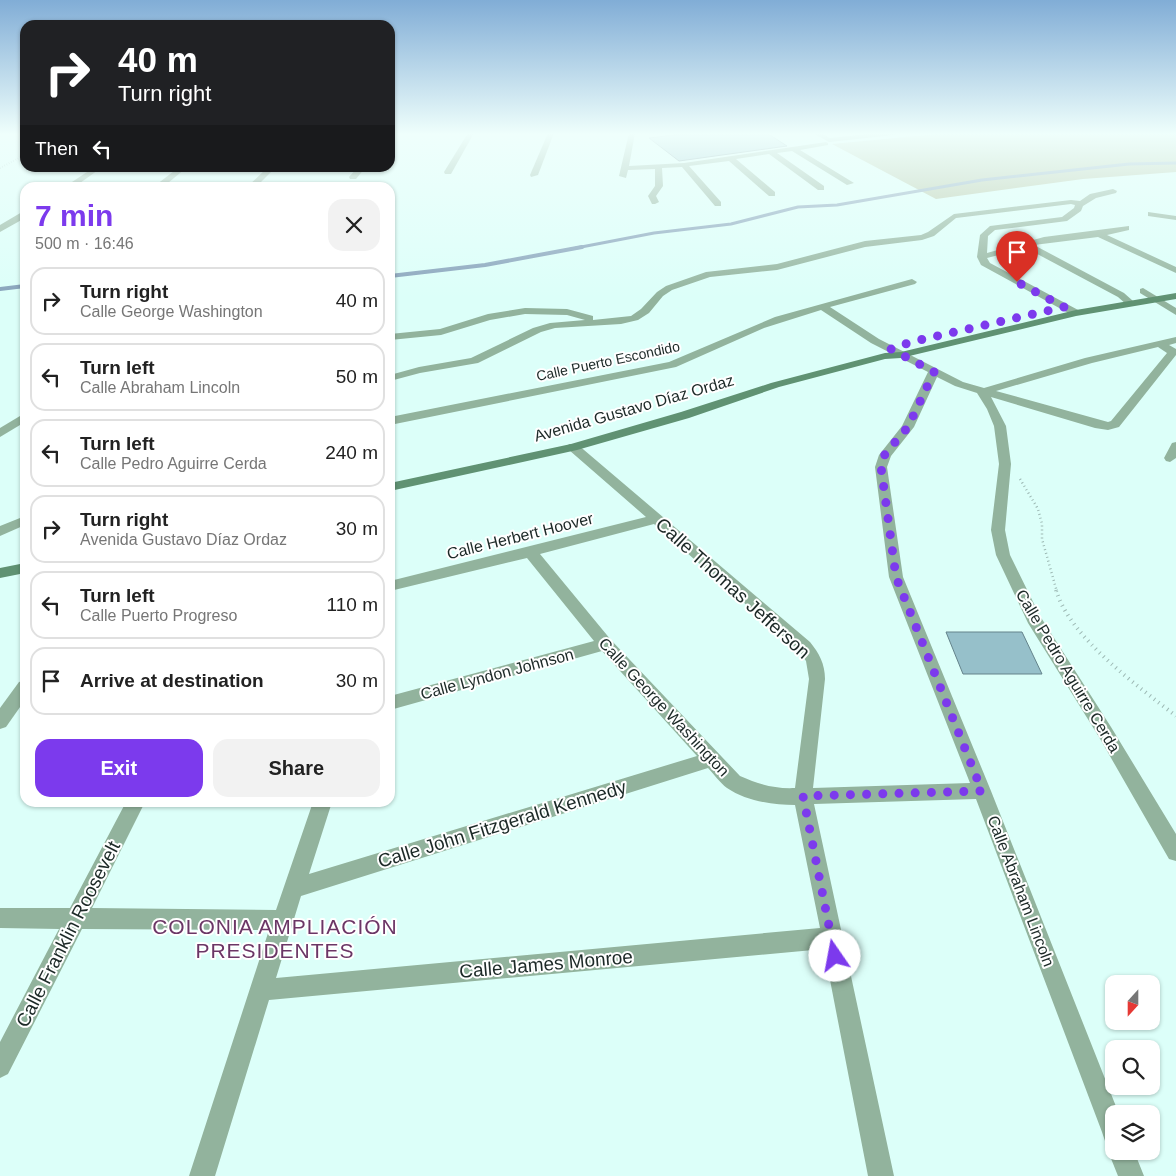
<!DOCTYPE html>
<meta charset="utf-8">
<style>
body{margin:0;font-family:Arial,sans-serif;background:#f2f2f2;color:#222;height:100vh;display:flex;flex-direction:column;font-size:19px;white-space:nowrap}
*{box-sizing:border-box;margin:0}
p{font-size:16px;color:#767676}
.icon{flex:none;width:28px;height:28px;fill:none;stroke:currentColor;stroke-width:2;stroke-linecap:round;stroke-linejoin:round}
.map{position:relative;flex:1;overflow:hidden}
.drawer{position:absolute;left:20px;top:182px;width:375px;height:625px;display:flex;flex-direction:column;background:#fff;border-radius:15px;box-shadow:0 1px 4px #0004}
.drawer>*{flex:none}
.top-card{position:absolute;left:20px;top:20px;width:375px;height:152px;border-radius:15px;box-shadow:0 1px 4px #0004;background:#202124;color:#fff;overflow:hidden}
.needle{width:32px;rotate:201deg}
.buttons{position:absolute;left:1105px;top:975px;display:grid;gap:10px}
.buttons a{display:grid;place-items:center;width:55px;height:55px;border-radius:10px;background:#fff;box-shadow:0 1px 4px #0004;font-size:25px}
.pin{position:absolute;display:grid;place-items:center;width:42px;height:42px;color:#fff;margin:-51px -21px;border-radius:50% 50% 50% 0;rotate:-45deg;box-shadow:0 0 5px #0007}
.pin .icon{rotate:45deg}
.me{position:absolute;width:55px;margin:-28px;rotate:348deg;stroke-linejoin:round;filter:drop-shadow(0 0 4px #0008)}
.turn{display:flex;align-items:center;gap:18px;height:105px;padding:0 15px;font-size:22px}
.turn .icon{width:65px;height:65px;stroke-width:2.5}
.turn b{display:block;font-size:35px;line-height:42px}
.then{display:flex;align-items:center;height:48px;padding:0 15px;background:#0003;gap:10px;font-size:19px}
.round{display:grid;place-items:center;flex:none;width:52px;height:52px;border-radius:15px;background:#f2f2f2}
.overview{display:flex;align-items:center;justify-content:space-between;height:85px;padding:0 15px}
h1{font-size:30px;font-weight:700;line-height:38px;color:#7c3aed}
.button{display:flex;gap:10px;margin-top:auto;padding:10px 15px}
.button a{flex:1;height:58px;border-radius:15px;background:#7c3aed;color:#fff;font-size:20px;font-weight:700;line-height:58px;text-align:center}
.button a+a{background:#f2f2f2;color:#222}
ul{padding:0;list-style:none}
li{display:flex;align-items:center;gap:15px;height:68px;margin:0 10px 8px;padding:0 5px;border:2px solid #e0e0e0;border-radius:15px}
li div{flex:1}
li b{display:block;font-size:19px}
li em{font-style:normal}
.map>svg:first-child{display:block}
.forest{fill:#b6c5a4}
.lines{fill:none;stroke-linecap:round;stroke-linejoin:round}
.stream-far1{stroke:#86a2ba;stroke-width:3}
.stream{stroke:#86a2ba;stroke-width:4}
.building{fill:#96c0ca;stroke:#64838b}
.path-far2{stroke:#9db9b4;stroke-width:2;stroke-dasharray:0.5 2;stroke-linecap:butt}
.path-far1{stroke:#9db9b4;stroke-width:2.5;stroke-dasharray:1 3;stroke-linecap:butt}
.path{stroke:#9db9b4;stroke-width:4;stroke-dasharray:1 4.5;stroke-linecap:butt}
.street{fill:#92b39d;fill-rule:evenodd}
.secondary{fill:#609273;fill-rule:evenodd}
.route{stroke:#7c3aed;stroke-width:9;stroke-dasharray:0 16.2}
.labels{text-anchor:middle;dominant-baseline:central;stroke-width:4;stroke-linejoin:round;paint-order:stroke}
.far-street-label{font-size:14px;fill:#1c2927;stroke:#fff}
.street-label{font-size:16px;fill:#1c2927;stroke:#fff}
.near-street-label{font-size:19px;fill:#1c2927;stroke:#fff}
.near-neighbourhood-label{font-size:21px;letter-spacing:1px;fill:#6b3666;stroke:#fff}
</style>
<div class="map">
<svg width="1176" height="1176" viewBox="0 0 1176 1176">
<rect width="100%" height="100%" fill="#dcfff9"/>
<polygon class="forest" points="947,133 1176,133 1176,172 1083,179 936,199 832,144"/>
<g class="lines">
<polyline class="stream-far1" points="576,248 654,233 731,224 798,207 837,205 982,180 1129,164 1176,163"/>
<g class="stream">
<polyline points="390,276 485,265 582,247"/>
<polyline points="0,289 25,286"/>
</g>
</g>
<g class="building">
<polygon points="691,133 767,133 787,146 679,161 649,138"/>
<polygon points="946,632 1022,632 1042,674 963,674"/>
</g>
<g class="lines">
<polyline class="path-far2" points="0,168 25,155"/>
<polyline class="path-far1" points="1020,479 1038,509 1042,524 1042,539 1057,592"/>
<path class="path" d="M1056,590c14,48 82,96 120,126"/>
<g class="street">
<polygon points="390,133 394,133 390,136"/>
<polygon points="468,133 474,133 451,174 445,174 444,172"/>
<polygon points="548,133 554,133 538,175 531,177 530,175"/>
<polygon points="629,133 635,133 629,166 684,163 826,142 828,143 828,145 800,150 854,183 847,185 792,151 777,153 824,186 824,190 818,190 769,154 736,159 775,192 775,196 769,196 729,161 689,166 721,202 721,206 715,206 682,167 662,168 663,186 656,196 659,202 655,204 652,204 648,196 655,186 655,169 628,170 626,178 619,176"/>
<polygon points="813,133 821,133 830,138 876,133 897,133 894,135 829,142"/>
<polygon points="93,168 101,168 73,188 63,188"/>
<polygon points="178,168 186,168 162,188 152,188"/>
<polygon points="267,168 275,168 255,188 246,188"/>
<polygon points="357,168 365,168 356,179 350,179 349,177"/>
<polygon points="1113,189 1117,191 1116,193 1096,198 1083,206 1081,211 1067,221 995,230 988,236 987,253 1044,237 1129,226 1129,230 1107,235 1176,267 1176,273 1098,237 1034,245 1124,293 1133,301 1133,305 1127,305 1118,297 1026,248 987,258 990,263 1080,311 1080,315 1072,315 981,265 977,257 980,235 990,226 1062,217 1074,208 1075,205 1071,204 956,218 934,236 922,240 865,247 777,270 710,277 672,290 663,296 649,313 638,320 621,324 555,328 541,332 478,363 420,373 390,381 390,375 419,367 471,358 533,328 550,323 585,320 567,315 525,314 490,320 441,335 390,340 390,334 440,329 488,314 525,308 567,309 593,316 593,320 631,316 641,309 657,292 666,286 706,272 777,264 865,241 921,235 928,232 954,214 1071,200 1080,201 1090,194"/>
<polygon points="22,212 25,212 25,218 0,232 0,225"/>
<polygon points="1148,212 1176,216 1176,220 1148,216"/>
<path d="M912,279l5,3 -2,2 -85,23 49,32 84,43 21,6 101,-30 91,-21v6l-7,2 7,4v6l-57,72 -11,3 -13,-2 -104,-31 15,29 5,38 -6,66 5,25 30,61 71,111 65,107v27l-7,-2 -70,-122 -71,-114 -32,-68 -5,-25 8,-66 -5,-38 -7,-17 -10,-16 -22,-7 -18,-9 -23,50 -23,29 -4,11 16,110 88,214 128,323h-5v37h20l10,25h-26l-10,-25 4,-8 -7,-2 -3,-9 -126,-333 -162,5 80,372h-26l-44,-227 -555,51 -54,176h-26l80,-246 -187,-1 -74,145 -8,4v-36l59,-113 -59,-1v-20h70l56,-106h19l-53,106 184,2 37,-108h19l-23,72 388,-118 -95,-105 -212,59v-14l204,-55 -67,-83 -137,33v-10l256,-64 -77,-67 -2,-3 2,-3h8l233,198c9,11 15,22 15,37l-12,109 157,-5 -81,-206 -14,-110 4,-12 23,-29 26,-54 -57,-29 -50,-33 -57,18 -88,39 -286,58v-8l279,-55 106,-45zM1158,347l9,6 -56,68 -3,1 -112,-31 96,-28zM654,524l144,126 8,11 3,18 -14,109c-21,1 -37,-4 -55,-12l-129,-136 -71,-86zM708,768c6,6 12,15 19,20 19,13 46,17 68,17l25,123 -544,50 25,-82z"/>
<polygon points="1143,288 1176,308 1176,315 1140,293 1140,289"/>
<polygon points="25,413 25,422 0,437 0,428"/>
<polygon points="1176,442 1176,458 1170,462 1166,461 1164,458 1172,443"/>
<polygon points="25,516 25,525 0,536 0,526"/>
<polygon points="25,680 25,700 6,727 0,729 0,708 19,682"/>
</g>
<g class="secondary">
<polygon points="1176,293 1176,299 1076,316 901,358 885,359 779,387 689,418 577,450 390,491 390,483 571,444 681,412 771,383 885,353 901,352 1076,310"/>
<polygon points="25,563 25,573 0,578 0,568"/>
</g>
</g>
<linearGradient id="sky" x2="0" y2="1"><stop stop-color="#81add6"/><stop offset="0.45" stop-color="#effffc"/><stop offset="1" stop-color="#effffc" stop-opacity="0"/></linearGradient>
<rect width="1176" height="298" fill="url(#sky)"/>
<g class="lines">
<polyline class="route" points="835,956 803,796 982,791 896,577 881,467 885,454 908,427 934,372 891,349 911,342 1064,307 1017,282"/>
</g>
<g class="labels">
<g class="far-street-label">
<text transform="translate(608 361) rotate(-12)">Calle Puerto Escondido</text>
</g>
<g class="street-label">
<text transform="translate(634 408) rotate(-16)">Avenida Gustavo Díaz Ordaz</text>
<text transform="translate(520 536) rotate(-14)">Calle Herbert Hoover</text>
<text transform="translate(1068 671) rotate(59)">Calle Pedro Aguirre Cerda</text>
<text transform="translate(497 674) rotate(-15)">Calle Lyndon Johnson</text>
<text transform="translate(664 707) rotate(47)">Calle George Washington</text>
<text transform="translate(1021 891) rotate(69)">Calle Abraham Lincoln</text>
</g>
<g class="near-street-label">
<text transform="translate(733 588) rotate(42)">Calle Thomas Jefferson</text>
<text transform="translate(502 824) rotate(-17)">Calle John Fitzgerald Kennedy</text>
<text transform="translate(68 934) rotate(-63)">Calle Franklin Roosevelt</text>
<text transform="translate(546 964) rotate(-5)">Calle James Monroe</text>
</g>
<g class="near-neighbourhood-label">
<text x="275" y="926">COLONIA AMPLIACIÓN<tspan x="275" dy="24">PRESIDENTES</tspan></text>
</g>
</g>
</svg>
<div class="buttons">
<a><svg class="needle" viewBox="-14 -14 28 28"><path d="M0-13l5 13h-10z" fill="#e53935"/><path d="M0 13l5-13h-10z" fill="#767676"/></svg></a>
<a><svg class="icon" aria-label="search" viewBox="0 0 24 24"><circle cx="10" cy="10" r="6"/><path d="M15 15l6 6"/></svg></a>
<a><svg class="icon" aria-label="layers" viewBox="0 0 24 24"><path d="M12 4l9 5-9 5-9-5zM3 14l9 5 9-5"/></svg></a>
</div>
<div class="pin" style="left:1017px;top:282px;background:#d93025"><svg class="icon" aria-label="arrive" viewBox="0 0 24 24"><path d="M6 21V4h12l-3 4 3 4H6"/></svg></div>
<svg class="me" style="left:835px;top:956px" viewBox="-20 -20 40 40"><circle r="19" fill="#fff"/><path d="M0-13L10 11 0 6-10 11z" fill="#7c3aed"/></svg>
<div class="top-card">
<div class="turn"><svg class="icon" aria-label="right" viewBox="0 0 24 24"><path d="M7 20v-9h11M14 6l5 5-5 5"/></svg><div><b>40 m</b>Turn right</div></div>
<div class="then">Then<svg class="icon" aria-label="left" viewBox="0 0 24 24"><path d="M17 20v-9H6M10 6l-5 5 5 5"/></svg></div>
</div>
<section class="drawer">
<div class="overview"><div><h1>7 min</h1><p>500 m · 16:46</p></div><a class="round"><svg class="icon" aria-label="close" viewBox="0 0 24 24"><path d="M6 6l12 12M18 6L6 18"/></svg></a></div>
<ul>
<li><svg class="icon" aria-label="right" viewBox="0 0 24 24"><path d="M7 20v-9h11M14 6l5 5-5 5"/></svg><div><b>Turn right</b><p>Calle George Washington</p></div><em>40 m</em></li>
<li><svg class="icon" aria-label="left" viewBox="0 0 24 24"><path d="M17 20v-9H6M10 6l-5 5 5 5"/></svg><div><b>Turn left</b><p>Calle Abraham Lincoln</p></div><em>50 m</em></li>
<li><svg class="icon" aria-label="left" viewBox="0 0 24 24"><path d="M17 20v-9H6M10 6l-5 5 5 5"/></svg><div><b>Turn left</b><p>Calle Pedro Aguirre Cerda</p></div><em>240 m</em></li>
<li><svg class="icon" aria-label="right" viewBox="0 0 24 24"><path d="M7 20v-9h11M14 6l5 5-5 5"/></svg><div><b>Turn right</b><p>Avenida Gustavo Díaz Ordaz</p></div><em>30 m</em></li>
<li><svg class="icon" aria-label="left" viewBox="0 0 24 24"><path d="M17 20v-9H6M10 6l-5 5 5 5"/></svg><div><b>Turn left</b><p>Calle Puerto Progreso</p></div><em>110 m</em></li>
<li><svg class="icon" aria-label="arrive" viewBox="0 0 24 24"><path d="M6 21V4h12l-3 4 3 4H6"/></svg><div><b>Arrive at destination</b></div><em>30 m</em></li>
</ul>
<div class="button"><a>Exit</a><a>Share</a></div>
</section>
</div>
